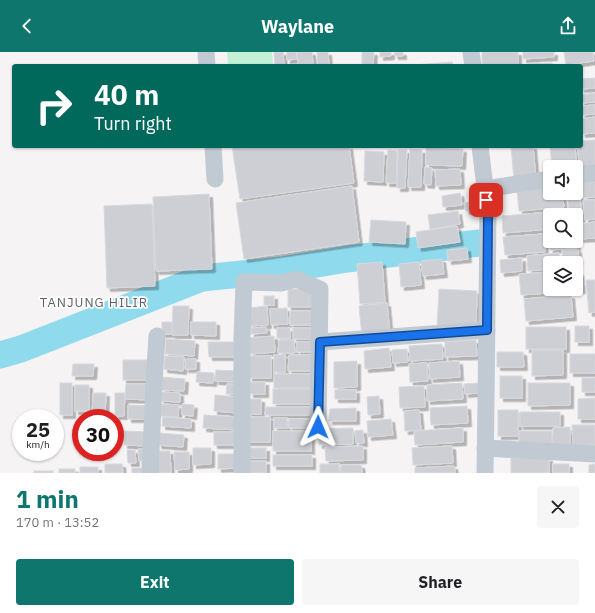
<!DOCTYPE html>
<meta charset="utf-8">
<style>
body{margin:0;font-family:"IBM Plex Sans",sans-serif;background:#f6f6f6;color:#202124;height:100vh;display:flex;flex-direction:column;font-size:15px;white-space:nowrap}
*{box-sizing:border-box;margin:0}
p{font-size:13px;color:#757577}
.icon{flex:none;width:22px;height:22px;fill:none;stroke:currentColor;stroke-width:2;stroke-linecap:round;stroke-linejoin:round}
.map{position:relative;height:421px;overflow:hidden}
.details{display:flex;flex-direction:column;background:#fff;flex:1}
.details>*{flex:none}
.banner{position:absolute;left:12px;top:12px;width:571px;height:84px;border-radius:4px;box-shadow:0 1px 3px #0004;background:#00695c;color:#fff;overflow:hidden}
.tools{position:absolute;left:543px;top:108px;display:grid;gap:8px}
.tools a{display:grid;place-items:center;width:40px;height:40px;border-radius:4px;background:#fff;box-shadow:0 1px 3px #0004;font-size:20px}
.speed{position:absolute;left:12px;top:357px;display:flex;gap:8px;font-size:20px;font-weight:700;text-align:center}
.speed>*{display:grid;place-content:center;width:52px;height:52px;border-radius:50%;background:#fff;box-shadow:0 1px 3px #0004;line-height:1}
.speed small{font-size:10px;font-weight:400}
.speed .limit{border:6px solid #d22;background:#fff;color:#111}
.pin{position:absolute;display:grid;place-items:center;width:34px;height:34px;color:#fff;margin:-17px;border-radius:8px;box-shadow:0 2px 6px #0006}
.me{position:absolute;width:44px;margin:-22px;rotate:1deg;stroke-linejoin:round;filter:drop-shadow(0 0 3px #0008)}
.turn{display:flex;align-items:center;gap:14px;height:84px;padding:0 16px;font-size:18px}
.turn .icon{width:52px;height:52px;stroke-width:2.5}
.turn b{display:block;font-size:28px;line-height:34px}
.round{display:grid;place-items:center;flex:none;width:42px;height:42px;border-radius:4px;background:#f6f6f6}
.overview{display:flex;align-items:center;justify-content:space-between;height:68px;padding:0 16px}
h1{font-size:24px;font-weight:700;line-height:30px;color:#0f766e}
.action{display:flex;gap:8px;margin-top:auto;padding:8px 16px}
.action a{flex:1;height:46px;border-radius:4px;background:#0f766e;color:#fff;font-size:16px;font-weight:700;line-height:46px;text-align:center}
.action a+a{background:#f6f6f6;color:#202124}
header{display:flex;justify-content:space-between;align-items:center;height:52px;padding:0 16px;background:#0f766e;color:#fff;font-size:18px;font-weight:700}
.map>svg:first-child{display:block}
.green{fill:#c3f1d5}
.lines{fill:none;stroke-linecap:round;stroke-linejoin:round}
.river{stroke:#90daee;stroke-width:27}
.building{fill:#cdcfd5;stroke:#d7d9de;filter:url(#shadow)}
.minor{stroke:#c1cad2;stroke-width:17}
.route-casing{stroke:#114b97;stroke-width:10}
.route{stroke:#1a73e8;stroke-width:7}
.labels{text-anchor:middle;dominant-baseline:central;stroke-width:3.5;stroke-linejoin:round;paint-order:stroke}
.quarter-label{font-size:13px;letter-spacing:1px;fill:#5f6368;stroke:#fff}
</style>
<header><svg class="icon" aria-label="back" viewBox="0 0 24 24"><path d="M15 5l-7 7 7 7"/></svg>Waylane<svg class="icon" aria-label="share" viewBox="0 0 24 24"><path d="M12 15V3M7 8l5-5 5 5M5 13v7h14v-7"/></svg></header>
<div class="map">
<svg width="595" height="421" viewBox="0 0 595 421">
<defs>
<filter id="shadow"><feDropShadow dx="3.5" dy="3.5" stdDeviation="0" flood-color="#0004"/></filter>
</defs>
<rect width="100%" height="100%" fill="#f5f3f3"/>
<polygon class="green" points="227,0 272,0 273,14 228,14"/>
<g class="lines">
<polyline class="river" points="0,303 21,297 202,226 281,218 347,207 479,191"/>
</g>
<g class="building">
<polygon points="274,0 283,0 284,14 275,14"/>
<polygon points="287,0 296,0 297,7 287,8"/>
<polygon points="297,0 312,0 313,12 298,12"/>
<polygon points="317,0 328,0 329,14 318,14"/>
<polygon points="362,0 374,0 373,13 362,13"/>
<polygon points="380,0 391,0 391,4 380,5"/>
<polygon points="394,0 403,0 403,4 395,4"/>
<polygon points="482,0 518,0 518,13 482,14"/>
<polygon points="523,0 554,0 554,5 523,7"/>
<polygon points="564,0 593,0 594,9 566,13"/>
<polygon points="452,10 453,14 414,14 414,13"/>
<polygon points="552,11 553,14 527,14 527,12"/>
<polygon points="595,26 595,36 581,37 581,27"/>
<polygon points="595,41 595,50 581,51 581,43"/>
<polygon points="595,53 595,62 582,63 581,54"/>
<polygon points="595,65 595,81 582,82 581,67"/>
<polygon points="595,88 595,114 579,115 578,94 581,94 581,89"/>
<polygon points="232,94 349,94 354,131 240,147"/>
<polygon points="511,94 533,94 536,127 514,129"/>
<polygon points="550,94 575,94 577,118 576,115 552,115"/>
<polygon points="426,95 463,97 462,114 426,113"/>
<polygon points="410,97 422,98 421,135 408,135"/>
<polygon points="388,98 397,99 396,131 386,131"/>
<polygon points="398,98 407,98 405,136 397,136"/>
<polygon points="365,99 384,100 383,130 364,129"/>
<polygon points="425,115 432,116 431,133 424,132"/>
<polygon points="460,117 461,133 436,134 435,118"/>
<polygon points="595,127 595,145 583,146 581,128"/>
<polygon points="579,129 582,171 576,171 576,163 569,163 567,141 576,141 576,130"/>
<polygon points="352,134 359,190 244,207 236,151"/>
<polygon points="550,136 550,141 562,141 564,155 519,159 517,138"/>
<polygon points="460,141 462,153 443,155 442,144"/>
<polygon points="209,142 212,217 156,219 153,145"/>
<polygon points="484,148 485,156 466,159 464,151"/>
<polygon points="583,148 595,148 595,167 585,168"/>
<polygon points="152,152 155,234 107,236 104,154"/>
<polygon points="458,159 460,172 430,177 428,163"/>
<polygon points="563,159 563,163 550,163 550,177 503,181 502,164"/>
<polygon points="371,168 406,170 405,192 369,190"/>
<polygon points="595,170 595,186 580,187 579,172"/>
<polygon points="457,174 460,190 418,196 416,180"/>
<polygon points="549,180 550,180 550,189 576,189 576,188 577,196 550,198"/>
<polygon points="544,182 545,200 505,203 503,185"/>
<polygon points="467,196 468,207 448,209 447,198"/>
<polygon points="578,197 579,210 563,211 562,198"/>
<polygon points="559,201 560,211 550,211 550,217 528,219 527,204"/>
<polygon points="522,206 522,219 501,221 500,208"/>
<polygon points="442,207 444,222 423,224 421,209"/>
<polygon points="382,210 385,250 360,252 357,212"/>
<polygon points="419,210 421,233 401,235 399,212"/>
<polygon points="550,220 550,237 560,237 561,240 521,243 519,222"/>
<polygon points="576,220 580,220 582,238 562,240 562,237 576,237"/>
<polygon points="586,228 595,228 595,260 589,261"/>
<polygon points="288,237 315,237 314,255 288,255"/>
<polygon points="439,237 477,239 476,276 437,275"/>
<polygon points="571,243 573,265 526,269 524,247"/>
<rect x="264" y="244" width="10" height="9"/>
<polygon points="387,251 390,283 362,285 359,254"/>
<polygon points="173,254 189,254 188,283 172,283"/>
<polygon points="267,254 268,273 249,274 248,256"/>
<polygon points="287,256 288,272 271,273 270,257"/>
<rect x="290" y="259" width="26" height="14"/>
<rect x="162" y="270" width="10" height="12"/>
<polygon points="191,270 216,270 216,284 191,283"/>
<rect x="575" y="274" width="14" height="16"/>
<polygon points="266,275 267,281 251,282 251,276"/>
<rect x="526" y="275" width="40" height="22"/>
<rect x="277" y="276" width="13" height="10"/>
<rect x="293" y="276" width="24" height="11"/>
<polygon points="274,284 275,300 250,302 249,286"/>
<polygon points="166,287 195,289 194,304 165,302"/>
<polygon points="279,288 294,288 295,301 278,301"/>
<polygon points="476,288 477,304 445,305 445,290"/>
<polygon points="208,290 241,290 241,305 209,305"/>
<rect x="297" y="290" width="20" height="10"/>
<polygon points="442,292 443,307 410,309 409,294"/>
<polygon points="389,296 391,315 365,317 364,299"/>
<polygon points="407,297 408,310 393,311 392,298"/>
<polygon points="532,298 563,298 563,323 532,324"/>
<polygon points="497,300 523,300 524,315 497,315"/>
<rect x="570" y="302" width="25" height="19"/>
<rect x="274" y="303" width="11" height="17"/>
<polygon points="289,303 314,303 315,319 288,319"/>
<polygon points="165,304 184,305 183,319 164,317"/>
<rect x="249" y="304" width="22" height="22"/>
<polygon points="186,307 196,307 196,317 185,317"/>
<polygon points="123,308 152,308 151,328 123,328"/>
<polygon points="357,309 357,335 334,336 334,310"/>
<polygon points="459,309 460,325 430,327 429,311"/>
<polygon points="427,311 428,329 410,330 409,312"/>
<polygon points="73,312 94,312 93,324 72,324"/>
<polygon points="216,318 238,319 237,330 215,329"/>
<polygon points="197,320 214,321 213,331 196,330"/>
<rect x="274" y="322" width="41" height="14"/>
<rect x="500" y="324" width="22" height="22"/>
<polygon points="162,325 185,327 184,339 161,338"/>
<rect x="582" y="326" width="13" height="14"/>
<rect x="250" y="330" width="15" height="12"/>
<rect x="60" y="331" width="12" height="32"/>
<polygon points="462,331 463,347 427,349 427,333"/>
<polygon points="479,331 479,341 465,342 464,332"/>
<polygon points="528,331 570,331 570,353 528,354"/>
<polygon points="126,332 152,332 151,348 125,347"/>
<polygon points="227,332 241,333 240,342 226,342"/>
<rect x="75" y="333" width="14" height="26"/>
<polygon points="424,334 425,355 400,356 399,335"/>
<rect x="273" y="337" width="42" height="15"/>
<rect x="335" y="338" width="21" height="9"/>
<polygon points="161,340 180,341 180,350 160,349"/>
<polygon points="93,341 106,341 105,366 92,366"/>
<polygon points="115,341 125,341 124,364 115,364"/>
<polygon points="215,343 239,345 238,361 214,359"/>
<polygon points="379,344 380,362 368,363 367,345"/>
<polygon points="595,346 595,367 578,367 578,347"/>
<rect x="248" y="347" width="13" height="15"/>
<polygon points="161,352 179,353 178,365 160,364"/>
<polygon points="182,352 194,353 193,364 182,363"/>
<polygon points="128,353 151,354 151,367 128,367"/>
<polygon points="467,354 468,371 431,373 430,356"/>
<polygon points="266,355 314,355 314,363 265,363"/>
<polygon points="356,356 356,369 329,369 330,357"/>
<polygon points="419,358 421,378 405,379 404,359"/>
<rect x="498" y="358" width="20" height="26"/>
<rect x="520" y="360" width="40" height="14"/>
<polygon points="204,363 240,365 239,378 203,376"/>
<polygon points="163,365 191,367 191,376 162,374"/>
<rect x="245" y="365" width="25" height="25"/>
<rect x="274" y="366" width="13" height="10"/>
<rect x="289" y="367" width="24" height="9"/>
<polygon points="391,367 393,383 368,385 367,369"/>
<polygon points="572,373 595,373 595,393 573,394"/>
<polygon points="570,375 570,393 553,393 553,376"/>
<polygon points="353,376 353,392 319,393 319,377"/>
<polygon points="463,376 463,390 415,393 414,379"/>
<polygon points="363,378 364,391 356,391 355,379"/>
<polygon points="124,379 149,380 149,394 124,393"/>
<rect x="273" y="379" width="38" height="20"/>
<polygon points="519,379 552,379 552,393 519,394"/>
<rect x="214" y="380" width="25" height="13"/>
<polygon points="159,381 184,383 183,395 158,393"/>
<polygon points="363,394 363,408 326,409 325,395"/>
<polygon points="452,394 453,411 413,413 412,396"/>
<polygon points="193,396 211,396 211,412 193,413"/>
<rect x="246" y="396" width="20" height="10"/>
<polygon points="138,397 150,397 150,409 139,409"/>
<polygon points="127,398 135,398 136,411 128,411"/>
<polygon points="157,399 170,399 171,421 157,421"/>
<polygon points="174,400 189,400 189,417 175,418"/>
<polygon points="218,402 238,402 238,416 218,417"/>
<rect x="273" y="403" width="39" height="11"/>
<rect x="511" y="406" width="38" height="15"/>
<rect x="245" y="409" width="21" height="12"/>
<polygon points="105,412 122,412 123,421 105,421"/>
<rect x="320" y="412" width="19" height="9"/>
<rect x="553" y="412" width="16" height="9"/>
<polygon points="595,412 595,421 589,421 589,413"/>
<polygon points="341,413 361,413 362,421 341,421"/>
<polygon points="454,414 455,421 415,421 415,416"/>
<rect x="80" y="415" width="18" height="6"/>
<rect x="132" y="416" width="16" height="5"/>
<rect x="59" y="417" width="16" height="4"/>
<rect x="34" y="419" width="19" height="2"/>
</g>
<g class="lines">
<g class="minor">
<polyline points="206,0 207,14"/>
<polyline points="471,0 473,14"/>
<polyline points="213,94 215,127"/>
<polyline points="480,94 488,160 486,350 485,421"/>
<polyline points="576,123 595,121"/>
<polyline points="485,137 550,127"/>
<polyline points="320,290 487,278"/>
<polyline points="485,396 595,402"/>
<polyline points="150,421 154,332 157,284"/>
<polyline points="242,421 242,286 244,230 281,231 296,227 320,237 318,375"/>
</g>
</g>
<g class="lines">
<defs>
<polyline id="route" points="318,375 320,290 487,278 488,160 486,148"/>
</defs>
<use href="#route" class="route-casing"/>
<use href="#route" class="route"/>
</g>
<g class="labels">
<g class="quarter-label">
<text x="94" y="250">TANJUNG HILIR</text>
</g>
</g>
</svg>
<div class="tools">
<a><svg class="icon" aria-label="sound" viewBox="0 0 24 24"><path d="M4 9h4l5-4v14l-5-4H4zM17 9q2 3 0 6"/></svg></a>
<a><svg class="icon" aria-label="search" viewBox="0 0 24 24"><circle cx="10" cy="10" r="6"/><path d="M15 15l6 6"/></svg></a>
<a><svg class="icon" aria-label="layers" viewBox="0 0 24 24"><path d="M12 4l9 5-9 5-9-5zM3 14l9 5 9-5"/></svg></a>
</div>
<div class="speed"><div>25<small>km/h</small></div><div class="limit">30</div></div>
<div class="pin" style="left:486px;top:148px;background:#d93025"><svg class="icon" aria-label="arrive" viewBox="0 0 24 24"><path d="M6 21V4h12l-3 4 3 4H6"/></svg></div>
<svg class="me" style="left:318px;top:375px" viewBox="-20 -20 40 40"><path d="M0-17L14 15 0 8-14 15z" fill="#1a73e8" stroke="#fff" stroke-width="4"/></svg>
<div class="banner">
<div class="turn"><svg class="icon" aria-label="right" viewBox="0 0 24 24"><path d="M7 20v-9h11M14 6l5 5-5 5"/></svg><div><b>40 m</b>Turn right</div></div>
</div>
</div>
<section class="details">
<div class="overview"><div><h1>1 min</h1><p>170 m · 13:52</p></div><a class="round"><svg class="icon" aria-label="close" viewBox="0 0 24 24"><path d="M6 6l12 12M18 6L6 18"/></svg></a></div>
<div class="action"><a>Exit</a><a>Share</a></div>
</section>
